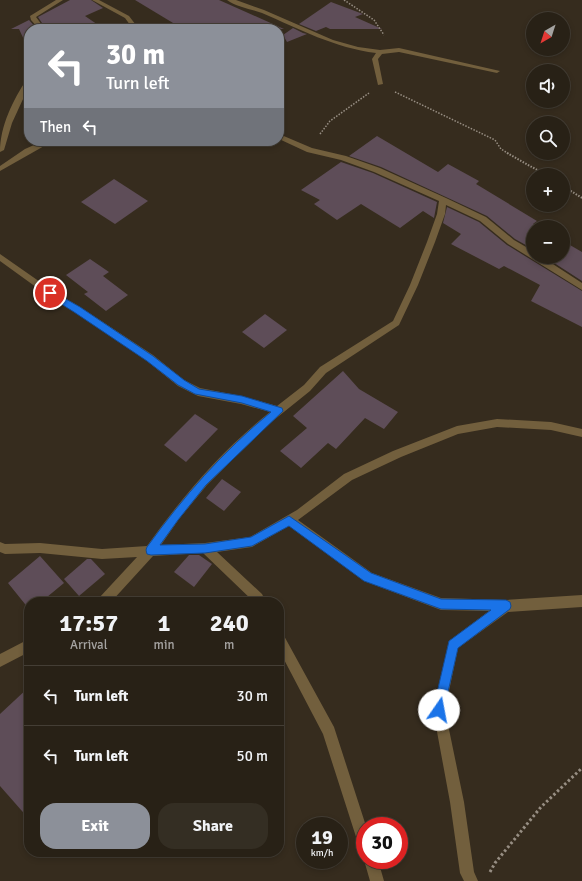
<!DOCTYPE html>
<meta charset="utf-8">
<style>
body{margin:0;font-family:Signika,sans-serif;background:#342e23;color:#f1f3f6;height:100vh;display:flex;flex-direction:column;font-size:15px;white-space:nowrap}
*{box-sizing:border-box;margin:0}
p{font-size:13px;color:#a5a3a1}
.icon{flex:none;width:22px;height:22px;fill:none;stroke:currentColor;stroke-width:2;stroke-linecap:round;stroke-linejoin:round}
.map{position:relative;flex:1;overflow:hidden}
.sheet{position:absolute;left:24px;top:597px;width:260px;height:260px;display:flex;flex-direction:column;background:#282116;border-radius:16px;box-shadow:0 2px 6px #0003,0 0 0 1px #443e35}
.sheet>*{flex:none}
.hud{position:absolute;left:24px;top:24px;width:260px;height:122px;border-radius:16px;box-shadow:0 2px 6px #0003,0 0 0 1px #443e35;background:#8c9099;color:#fff;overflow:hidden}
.needle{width:26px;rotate:219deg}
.buttons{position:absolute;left:526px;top:12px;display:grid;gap:8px}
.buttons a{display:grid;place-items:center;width:44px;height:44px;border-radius:50%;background:#282116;box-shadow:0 2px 6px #0003,0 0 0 1px #443e35;font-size:20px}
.speed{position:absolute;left:296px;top:817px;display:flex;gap:8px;font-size:20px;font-weight:700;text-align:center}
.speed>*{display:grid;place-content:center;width:52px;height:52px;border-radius:50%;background:#282116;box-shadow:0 2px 6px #0003,0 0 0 1px #443e35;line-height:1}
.speed small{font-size:10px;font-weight:400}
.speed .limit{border:6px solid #d22;background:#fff;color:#111}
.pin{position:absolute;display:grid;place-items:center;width:34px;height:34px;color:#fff;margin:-17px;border:2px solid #fff;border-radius:50%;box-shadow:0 1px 4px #0007}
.me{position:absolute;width:44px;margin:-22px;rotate:12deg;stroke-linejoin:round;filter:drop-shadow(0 0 3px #0008)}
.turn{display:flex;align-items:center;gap:14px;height:84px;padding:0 16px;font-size:18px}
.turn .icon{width:52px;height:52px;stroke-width:2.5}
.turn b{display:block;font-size:28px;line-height:34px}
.then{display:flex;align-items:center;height:38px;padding:0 16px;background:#0003;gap:8px;font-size:15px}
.eta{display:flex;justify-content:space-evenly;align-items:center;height:68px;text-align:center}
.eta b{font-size:24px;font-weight:800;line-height:28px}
.primary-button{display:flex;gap:8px;margin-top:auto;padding:8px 16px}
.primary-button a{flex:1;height:46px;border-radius:16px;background:#8c9099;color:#fff;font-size:16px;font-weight:800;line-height:46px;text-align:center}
.primary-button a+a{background:#342e23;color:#f1f3f6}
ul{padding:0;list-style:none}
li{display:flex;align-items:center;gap:12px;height:60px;padding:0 16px;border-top:1px solid #443e35}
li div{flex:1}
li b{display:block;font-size:15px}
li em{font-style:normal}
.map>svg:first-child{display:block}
.building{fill:#5e4d58}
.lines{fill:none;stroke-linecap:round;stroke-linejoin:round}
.path-far2{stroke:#978e83;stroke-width:1.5;stroke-dasharray:1.5 1.5;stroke-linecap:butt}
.path-far1{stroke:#978e83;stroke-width:2;stroke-dasharray:1.5 1.5;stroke-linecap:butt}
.path{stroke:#978e83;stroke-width:3;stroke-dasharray:2.5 2.5;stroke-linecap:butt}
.minor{fill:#725f3d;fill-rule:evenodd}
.route{fill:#1a73e8;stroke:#114b97}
</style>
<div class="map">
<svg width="582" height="881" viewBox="0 0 582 881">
<rect width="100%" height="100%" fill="#362c1e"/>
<g class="building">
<polygon points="70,0 91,0 103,8 85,16 104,29 46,29 38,17"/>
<polygon points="135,0 219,0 284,29 183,29"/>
<polygon points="331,2 363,14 355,17 382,29 330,29 326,27 316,31 299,24"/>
<polygon points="29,20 37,29 29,29 29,43 26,44 19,29 11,29"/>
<polygon points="293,28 303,33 307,34 287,42 283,35"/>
<polygon points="377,136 438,172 448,164 479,181 476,184 537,221 533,224 538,227 533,227 533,249 515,239 487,216 381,167 349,156"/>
<polygon points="341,162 373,173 437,202 434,218 423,211 400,228 361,204 337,220 314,204 320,200 301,190"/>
<polygon points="114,179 148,201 115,224 81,202"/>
<polygon points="447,207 479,222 507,245 582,291 582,327 531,301 540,285 504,266 499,269 451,244 461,234 443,223"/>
<polygon points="563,241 582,252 582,281 545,257 563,257"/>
<polygon points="90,259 109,272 103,276 128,295 106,311 84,294 88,292 66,275"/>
<polygon points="265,314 287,330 264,348 242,332"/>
<polygon points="343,371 359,389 398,412 384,429 365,418 336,449 328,443 301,468 280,451 307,428 293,416"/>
<polygon points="195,414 218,429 186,462 164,445"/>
<polygon points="222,479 241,492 224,511 206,498"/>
<polygon points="189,555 199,555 212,564 194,587 174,572"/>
<polygon points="40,556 64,583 41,602 29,602 29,609 8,583"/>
<polygon points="87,559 91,559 105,574 79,596 64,579"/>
<polygon points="29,687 29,819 0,786 0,714"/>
</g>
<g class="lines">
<g class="path-far2">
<polyline points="344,0 374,20 384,35"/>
<polyline points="395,92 495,140 501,149 509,154"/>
<polyline points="320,134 330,121 369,93"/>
</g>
<g class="path-far1">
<polyline points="507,153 546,175"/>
<polyline points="563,186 582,198"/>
</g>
<polyline class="path" points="490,872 495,863 541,807 582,768"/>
<g class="minor">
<polygon points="56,0 63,0 36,17 45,29 39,29 31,20 30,16"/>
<polygon points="92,0 99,0 129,16 139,29 133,29 125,18"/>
<path d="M227,0h9l28,10 69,30 25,7 22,3 19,-2 101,23 -3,2 -98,-21 -17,2 -4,5 5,25 -5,1 -6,-26 4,-6c-41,-5 -77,-24 -114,-40 -11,-4 -26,-6 -35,-13z"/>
<path d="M29,78v8l-17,37 -8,27 -4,2c0,-26 13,-52 27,-73z"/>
<path d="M279,134l33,14 34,8 34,12 66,30 40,19 28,23 19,11v6h9l40,26v7l-74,-46 -28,-23 -34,-16 -1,9 -10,28 -17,43 -19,40 -73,48 -16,18 -46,37 -57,57 -28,34 -18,26 44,-2 45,-6 47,-27 47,-36 49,-23 64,-25 40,-7 54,3 31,7v8l-31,-7 -54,-3 -39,7 -57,23 -49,23 -54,40 74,53 69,25 65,2 76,-5v12l-74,5 -50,36 -13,62 19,92 10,70 4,9h-14l-4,-8 -10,-71 -17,-92 16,-69 40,-30 -48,-1 -77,-29 -75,-55 -37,21 -35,5 45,42 4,8h-12l-51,-49 -50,3 -42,46h-14l2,-4 38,-41 -35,2 -62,-6 -35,1 -5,-2v-10l5,2 35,-1 62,6 45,-3c35,-49 75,-96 123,-134l-29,-8 -43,-8 -20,-10 -31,-25 -73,-50 -27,-16 -47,-34v-7l53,37 27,16 73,48 31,25 16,8 41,8 36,10 27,-21 16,-18 73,-46 17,-36 17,-43 10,-28 2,-13 -65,-29 -33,-12 -34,-8 -28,-13z"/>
<polygon points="43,141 53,141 0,171 0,166 25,149"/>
<polygon points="279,632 283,634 334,727 366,826 365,826 365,850 360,848 358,843 323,734 279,650"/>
<polygon points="29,639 29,652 0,667 0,654"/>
<polygon points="365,858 365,860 378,860 384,881 370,881 364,860"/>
</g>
</g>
<path class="route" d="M50,290l30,17 73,49 31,24 15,9 43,7 40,12 1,3 -77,74 -28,35 -18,25 45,-1 46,-7 38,-21 82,57 70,26 65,1 4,2 1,4 -1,3 -52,39 -15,66 -4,2 -4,-2 -2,-4 16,-69 42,-31 -50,-1 -77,-28 -75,-55 -37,20 -47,7 -54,2 -4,-1 -1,-4 1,-3c36,-50 76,-96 124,-135l-29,-9 -47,-9 -17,-9 -31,-24 -73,-49 -27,-17v-4z"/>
</svg>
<div class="buttons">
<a><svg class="needle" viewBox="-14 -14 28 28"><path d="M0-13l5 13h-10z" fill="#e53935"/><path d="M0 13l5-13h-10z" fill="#a5a3a1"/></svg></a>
<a><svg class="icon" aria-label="sound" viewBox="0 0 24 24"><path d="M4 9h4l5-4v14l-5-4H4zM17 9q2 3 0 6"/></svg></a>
<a><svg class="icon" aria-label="search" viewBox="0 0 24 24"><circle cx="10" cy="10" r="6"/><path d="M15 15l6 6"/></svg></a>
<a>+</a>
<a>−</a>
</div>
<div class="speed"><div>19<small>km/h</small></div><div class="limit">30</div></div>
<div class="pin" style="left:50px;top:293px;background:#d93025"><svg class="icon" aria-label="arrive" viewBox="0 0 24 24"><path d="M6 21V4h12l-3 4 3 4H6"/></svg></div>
<svg class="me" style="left:439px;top:710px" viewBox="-20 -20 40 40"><circle r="19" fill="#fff"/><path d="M0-13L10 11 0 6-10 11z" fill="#1a73e8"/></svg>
<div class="hud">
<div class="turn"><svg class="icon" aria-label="left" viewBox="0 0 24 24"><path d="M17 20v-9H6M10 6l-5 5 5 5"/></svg><div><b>30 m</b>Turn left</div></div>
<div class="then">Then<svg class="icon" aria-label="left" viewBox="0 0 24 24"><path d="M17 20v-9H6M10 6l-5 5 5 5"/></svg></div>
</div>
<section class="sheet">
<div class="eta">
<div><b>17:57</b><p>Arrival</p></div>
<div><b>1</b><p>min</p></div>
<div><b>240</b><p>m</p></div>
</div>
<ul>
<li><svg class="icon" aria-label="left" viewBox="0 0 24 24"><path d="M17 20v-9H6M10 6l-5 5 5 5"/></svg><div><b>Turn left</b></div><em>30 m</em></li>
<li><svg class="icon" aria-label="left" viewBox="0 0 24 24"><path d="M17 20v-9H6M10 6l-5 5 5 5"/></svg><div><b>Turn left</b></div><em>50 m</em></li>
</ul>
<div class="primary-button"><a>Exit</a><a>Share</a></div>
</section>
</div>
